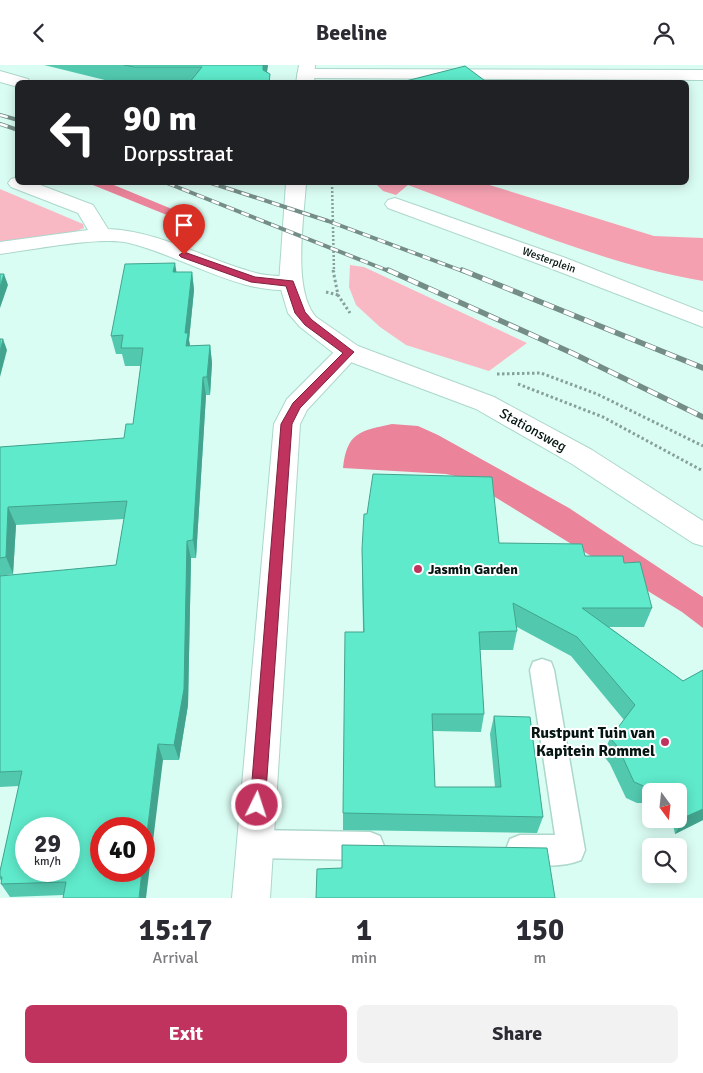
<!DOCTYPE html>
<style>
body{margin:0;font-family:Signika,sans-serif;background:#f2f2f3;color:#2b2b33;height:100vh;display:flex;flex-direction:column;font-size:19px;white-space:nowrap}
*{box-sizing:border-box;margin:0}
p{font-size:16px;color:#7c7c81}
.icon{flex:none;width:28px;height:28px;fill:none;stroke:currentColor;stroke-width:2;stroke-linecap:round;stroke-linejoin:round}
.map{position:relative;height:833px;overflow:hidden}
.sheet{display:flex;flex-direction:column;background:#fff;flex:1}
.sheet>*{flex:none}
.hud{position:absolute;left:15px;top:15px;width:674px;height:105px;border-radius:8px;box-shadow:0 2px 12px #0003;background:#202124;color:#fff;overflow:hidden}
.needle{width:32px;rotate:165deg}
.fabs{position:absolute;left:642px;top:718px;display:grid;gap:10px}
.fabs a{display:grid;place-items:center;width:45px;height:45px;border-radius:8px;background:#fff;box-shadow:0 2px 12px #0003;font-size:25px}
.speed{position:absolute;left:15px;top:752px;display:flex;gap:10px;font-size:25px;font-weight:700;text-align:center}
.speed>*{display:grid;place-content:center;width:65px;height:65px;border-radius:50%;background:#fff;box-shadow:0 2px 12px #0003;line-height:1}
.speed small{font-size:12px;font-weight:400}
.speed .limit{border:8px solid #d22;background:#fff;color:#111}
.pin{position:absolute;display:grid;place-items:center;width:42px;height:42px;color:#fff;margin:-51px -21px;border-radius:50% 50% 50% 0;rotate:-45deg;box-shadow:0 0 5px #0007}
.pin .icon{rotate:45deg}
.me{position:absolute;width:55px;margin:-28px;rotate:4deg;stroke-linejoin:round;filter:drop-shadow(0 0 4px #0008)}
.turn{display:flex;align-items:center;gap:18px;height:105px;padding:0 25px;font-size:22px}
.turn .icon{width:65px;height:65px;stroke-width:2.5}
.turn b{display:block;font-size:35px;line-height:42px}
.eta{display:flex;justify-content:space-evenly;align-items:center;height:85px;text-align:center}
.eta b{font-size:30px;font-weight:800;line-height:35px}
.cta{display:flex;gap:10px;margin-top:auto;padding:10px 25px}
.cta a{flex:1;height:58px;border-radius:8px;background:#c1335f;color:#fff;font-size:20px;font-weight:800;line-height:58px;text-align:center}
.cta a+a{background:#f2f2f3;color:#2b2b33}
header{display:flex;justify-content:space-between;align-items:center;height:65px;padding:0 25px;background:#fff;font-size:22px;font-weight:800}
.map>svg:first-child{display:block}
.green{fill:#f9b9c4}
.forest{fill:#f5a0b1}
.water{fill:#eb849a}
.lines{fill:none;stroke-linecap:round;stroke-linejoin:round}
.service-casing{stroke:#acd7cb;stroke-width:3}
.minor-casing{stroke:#acd7cb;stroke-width:2}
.tertiary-casing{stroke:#acd7cb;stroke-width:2}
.secondary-casing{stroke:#acd7cb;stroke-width:2}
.path-far1{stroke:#86a19a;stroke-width:2.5;stroke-dasharray:2 2;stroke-linecap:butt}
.path{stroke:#86a19a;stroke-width:3;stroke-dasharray:2.5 2.5;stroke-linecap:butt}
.service{fill:#fff;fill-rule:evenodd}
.minor{fill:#fff;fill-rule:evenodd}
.tertiary{fill:#fff;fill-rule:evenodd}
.secondary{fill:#fff;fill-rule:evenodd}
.rail-far1-casing{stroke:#748d86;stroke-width:4}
.rail-casing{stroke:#748d86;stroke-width:5.5}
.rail-far1{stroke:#fff;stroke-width:2.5;stroke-dasharray:8;stroke-linecap:butt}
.rail{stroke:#fff;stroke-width:4;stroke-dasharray:11;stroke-linecap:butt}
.wall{fill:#52c9af}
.shaded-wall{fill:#42a48e}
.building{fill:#5feacb;stroke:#42a48e;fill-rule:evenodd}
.route{fill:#c1335f;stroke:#7d213e}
.poi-dot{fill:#c1335f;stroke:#fff;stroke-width:2}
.labels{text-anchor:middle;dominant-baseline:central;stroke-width:4;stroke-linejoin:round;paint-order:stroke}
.far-street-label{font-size:11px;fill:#051511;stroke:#fff}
.street-label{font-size:14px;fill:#051511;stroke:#fff}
.poi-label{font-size:14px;font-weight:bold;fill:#051511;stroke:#fff;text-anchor:start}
.near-poi-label{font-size:16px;font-weight:bold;fill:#051511;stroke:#fff;text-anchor:end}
</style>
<header><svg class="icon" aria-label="back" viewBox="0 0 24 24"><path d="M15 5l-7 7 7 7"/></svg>Beeline<svg class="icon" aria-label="person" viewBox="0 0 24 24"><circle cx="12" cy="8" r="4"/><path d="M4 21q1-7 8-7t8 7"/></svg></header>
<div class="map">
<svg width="703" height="833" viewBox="0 0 703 833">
<rect width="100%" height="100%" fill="#dafdf3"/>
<g class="green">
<polygon points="0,124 83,159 84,163 74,167 0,178"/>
<polygon points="350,200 364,202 527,278 489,306 406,280 380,262 356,240 349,222"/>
</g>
<path class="forest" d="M375,118h108l171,53 49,2v43c-100,-17 -200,-61 -295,-96l-12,10 -13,-4z"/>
<g class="water">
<polygon points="88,118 109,118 201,156 194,161"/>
<path d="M392,359l26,2 20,9 131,73 134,89v31l-21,-16 -218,-134 -18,-4 -103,-6c4,-36 17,-37 49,-44z"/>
</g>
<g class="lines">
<defs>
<g id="service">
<path d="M542,594l9,3 3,8 31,180 -4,10c-19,8 -52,7 -71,-1l-4,-10 4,-10 10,-4h35l-25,-165 3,-8z"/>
<polygon points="254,765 370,767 380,771 384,781 380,791 370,795 254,793 244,789 240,779 244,769"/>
</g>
<g id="minor">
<polygon points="306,4 703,5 703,15 300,13 297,9 300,5"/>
<polygon points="0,6 28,14 30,18 18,18 18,22 0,17"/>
<path d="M18,112v6h17l58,22 15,24c52,2 98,31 148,44 13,4 28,2 42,5l3,5 -3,5c-49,12 -120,-34 -169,-45 -29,-7 -97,7 -129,11v-12l88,-12 -10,-17 -67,-26 -3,-4 3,-4z"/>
<polygon points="395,133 563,192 703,247 703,262 547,202 388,143 385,139 388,135"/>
</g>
<polygon id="tertiary" points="349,279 358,281 361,287 307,345 300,359 270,833 232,833 274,359 287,334 340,281"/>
<g id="secondary">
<polygon points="299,0 315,0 314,18 296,18"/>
<path d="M286,118h20c-2,35 -14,107 10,134l42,29 136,51 98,53 111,71v25l-10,-3 -121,-79 -96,-55 -136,-51 -40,-31 -12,-14 -9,-30z"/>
</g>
</defs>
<use href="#service" class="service-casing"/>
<use href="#minor" class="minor-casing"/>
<use href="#tertiary" class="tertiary-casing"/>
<use href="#secondary" class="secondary-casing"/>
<polyline class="path-far1" points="332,118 334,207"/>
<g class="path">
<polyline points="333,205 338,230 350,248"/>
<polyline points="326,227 338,230"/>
<polyline points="497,309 541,308 597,329 703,381"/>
<polyline points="518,319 603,352 703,406"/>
</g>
<use href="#service" class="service"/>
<use href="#minor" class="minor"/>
<use href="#tertiary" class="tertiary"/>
<use href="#secondary" class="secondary"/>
<defs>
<g id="rail-far1">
<polyline points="0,50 18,55"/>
<polyline points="0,59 18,65"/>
<polyline points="167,118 391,207"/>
<polyline points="211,118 328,156 465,207"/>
</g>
<g id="rail">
<polyline points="388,205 572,288 703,352"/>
<polyline points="462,205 703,303"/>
</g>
</defs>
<use href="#rail-far1" class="rail-far1-casing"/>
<use href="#rail" class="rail-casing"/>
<use href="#rail-far1" class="rail-far1"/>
<use href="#rail" class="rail"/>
</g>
<g class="wall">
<polygon points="44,0 268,0 267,7 271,18 117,18"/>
<polygon points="176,207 192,207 194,225 189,275 190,281 210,280 212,298 210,330 206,330 196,493 191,493 188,640 179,695 163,695 64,830 10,832 1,819 1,816 0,814 0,806 19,721 0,722 0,511 116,500 124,454 16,460 13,509 0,511 0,382 124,373 133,359 141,301 125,301 122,289 116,289 111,271"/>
<polygon points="499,478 585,491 624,498 652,543 644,562 609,562 683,616 703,605 703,755 675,769 672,754 679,754 679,726 651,726 651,738 637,738 626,733 610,699 603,690 610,673 624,655 571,591 517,562 517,566 513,585 480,585 484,649 481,667 433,666 435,722 495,722 490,669 494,651 543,752 537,768 343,765 343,748 363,567 362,503 362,484"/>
</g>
<g class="shaded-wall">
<polygon points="263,0 268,0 265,18 263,5"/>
<polygon points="175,198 178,216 173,207"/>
<polygon points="192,207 194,225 189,275 191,286 189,299 185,268"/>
<polygon points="4,209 8,220 0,243 0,222"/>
<polygon points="3,274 7,285 0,312 0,287"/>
<polygon points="210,280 212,298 210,330 207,312"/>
<polygon points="203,312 206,330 196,493 193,475"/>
<polygon points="8,442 16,460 13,509 6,492"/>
<polygon points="187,476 191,493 188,640 179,695 174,680"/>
<polygon points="158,679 163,695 146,833 139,833 142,806 144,806 144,792"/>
<polygon points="703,744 703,755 675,769 685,752"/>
</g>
<g class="building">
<polygon points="124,0 263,0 263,5 270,9 269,18 189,18 202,2 134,2"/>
<polygon points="465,1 488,18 398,18"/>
<path d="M175,198l-2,9h19l-7,61h3l-2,13 24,-1 -3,32h-4l-10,163 -6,1 -3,148 -10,56 -16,-1 -14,113v-28h-43v42h41l-3,27h-76l3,-16 -65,2 1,-7h-2v-6l22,-100 -22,1v-196l116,-11 11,-64 -119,6 -2,50 -6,1v-111l124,-9 2,-14h7l10,-76h-22l2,-13 -12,1 14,-72zM26,764h43v42h-43z"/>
<polygon points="0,209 4,209 0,222"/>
<polygon points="0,274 3,274 0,287"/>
<polygon points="373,409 492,412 499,478 582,479 585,491 623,491 624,498 640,497 652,543 582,543 683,616 703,605 703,744 685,752 678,721 646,722 634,717 618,682 610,673 635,640 577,572 513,538 517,566 479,567 484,649 432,649 435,722 501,722 494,651 530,652 543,752 343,748 345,567 364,567 362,484 364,449 367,449"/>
<polygon points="342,780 547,783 555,833 316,833 317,804 342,803"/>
</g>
<polygon class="route" points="184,187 255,212 293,216 305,247 312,255 354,287 300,343 292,359 265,740 262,745 257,747 252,745 250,740 281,359 293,338 343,288 305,260 295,248 286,221 251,217 181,192 179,190"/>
<g class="poi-dot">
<circle cx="418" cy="504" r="5"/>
<circle cx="665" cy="677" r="5"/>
</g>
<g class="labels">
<g class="far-street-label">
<text transform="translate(549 195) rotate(20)">Westerplein</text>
</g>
<g class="street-label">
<text transform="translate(533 365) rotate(29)">Stationsweg</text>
</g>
<g class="poi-label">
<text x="428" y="504">Jasmin Garden</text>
</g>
<g class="near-poi-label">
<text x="655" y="668">Rustpunt Tuin van<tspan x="655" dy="18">Kapitein Rommel</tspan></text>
</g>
</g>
</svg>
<div class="fabs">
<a><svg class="needle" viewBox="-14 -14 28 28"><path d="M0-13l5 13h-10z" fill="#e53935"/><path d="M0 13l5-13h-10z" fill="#7c7c81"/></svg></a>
<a><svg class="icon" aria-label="search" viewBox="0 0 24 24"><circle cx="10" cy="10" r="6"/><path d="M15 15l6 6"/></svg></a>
</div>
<div class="speed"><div>29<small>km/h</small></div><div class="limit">40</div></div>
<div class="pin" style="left:184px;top:190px;background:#d93025"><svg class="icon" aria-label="arrive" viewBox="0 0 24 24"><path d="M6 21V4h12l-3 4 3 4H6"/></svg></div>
<svg class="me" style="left:257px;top:740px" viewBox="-20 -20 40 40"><circle r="17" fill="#c1335f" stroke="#fff" stroke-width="3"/><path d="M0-11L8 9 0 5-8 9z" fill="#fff"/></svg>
<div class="hud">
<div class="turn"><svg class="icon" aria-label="left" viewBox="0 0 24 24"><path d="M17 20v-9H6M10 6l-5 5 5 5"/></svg><div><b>90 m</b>Dorpsstraat</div></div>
</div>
</div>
<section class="sheet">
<div class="eta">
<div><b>15:17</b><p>Arrival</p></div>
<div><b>1</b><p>min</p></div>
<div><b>150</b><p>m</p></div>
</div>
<div class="cta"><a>Exit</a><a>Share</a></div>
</section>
